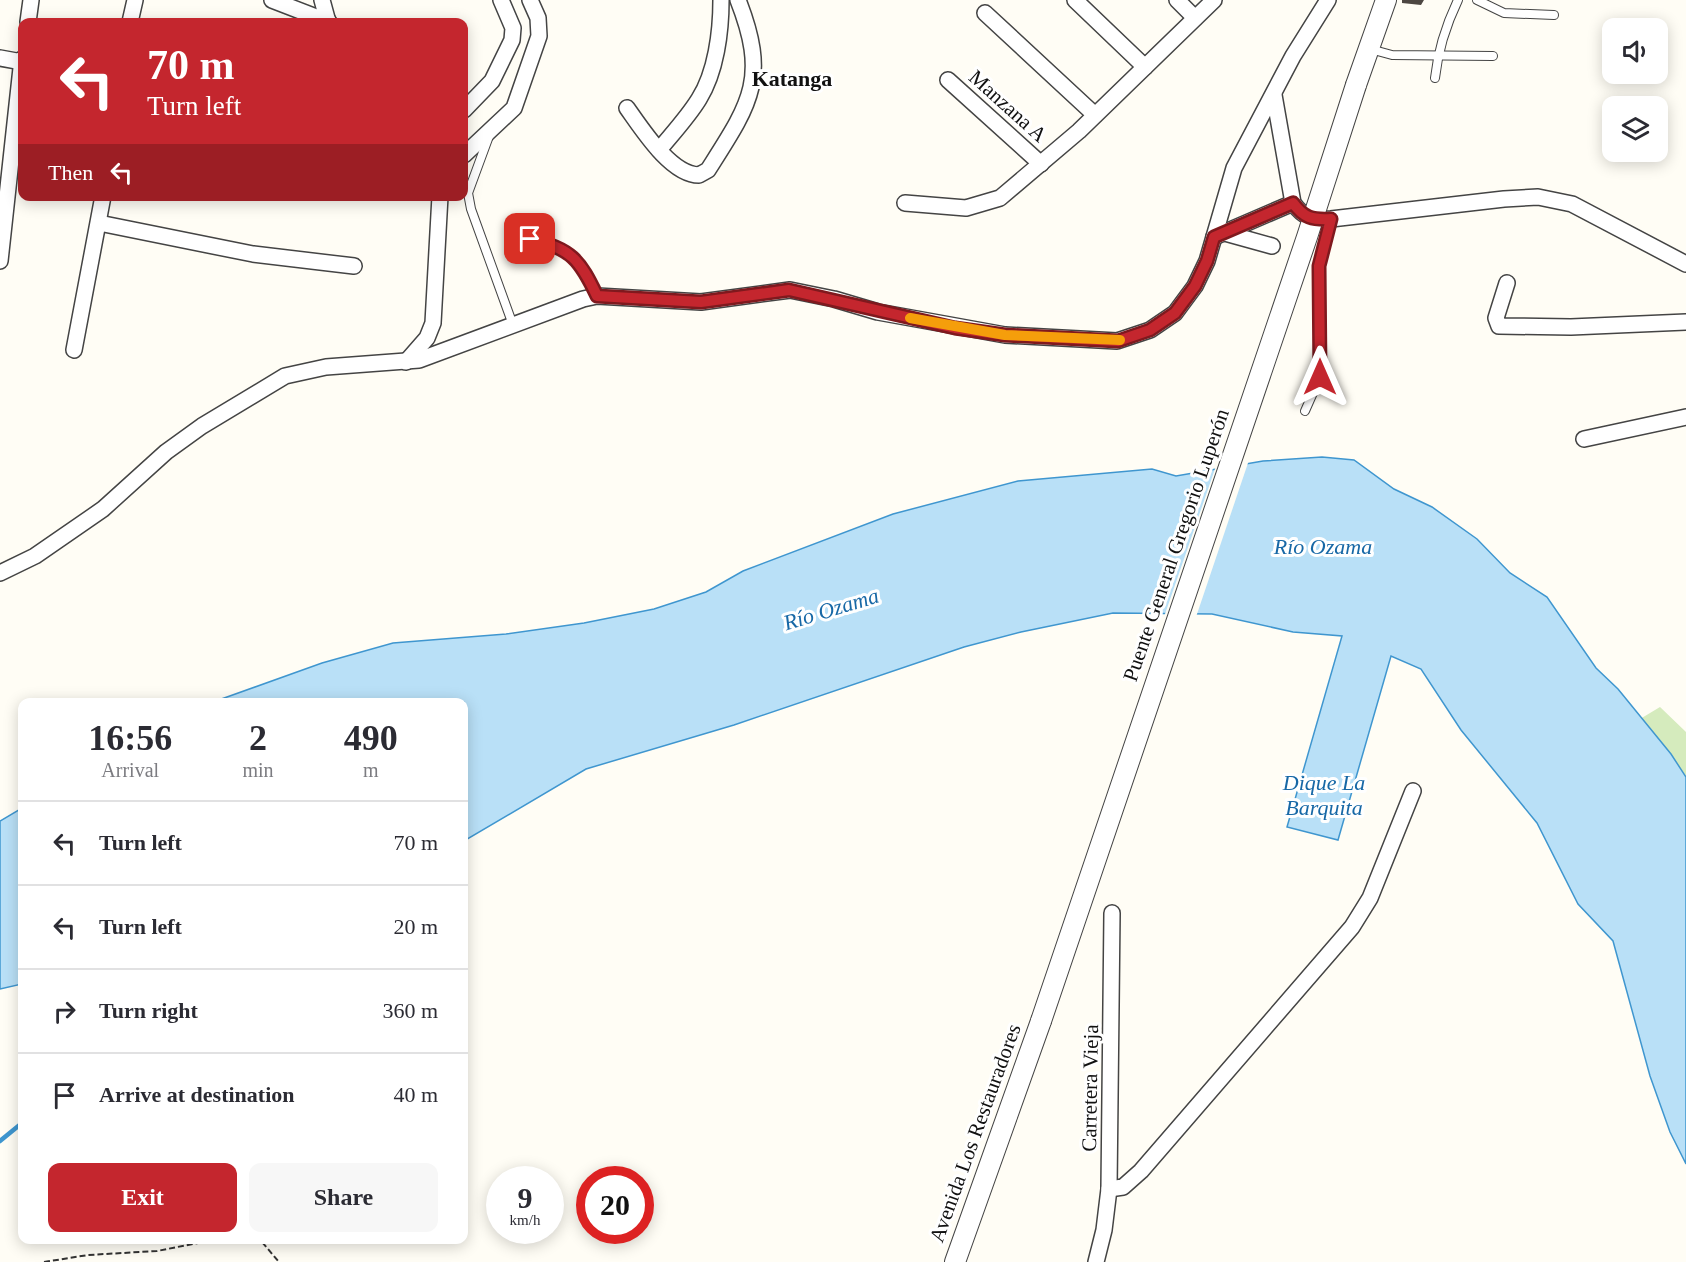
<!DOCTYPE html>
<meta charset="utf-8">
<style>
body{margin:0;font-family:Georgia,serif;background:#f7f7f7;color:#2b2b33;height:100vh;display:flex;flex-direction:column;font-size:22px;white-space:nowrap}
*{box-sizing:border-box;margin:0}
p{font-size:20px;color:#7c7c81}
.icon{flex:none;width:33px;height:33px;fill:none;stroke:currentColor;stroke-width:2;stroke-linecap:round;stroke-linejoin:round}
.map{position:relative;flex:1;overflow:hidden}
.details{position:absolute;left:18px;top:698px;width:450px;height:546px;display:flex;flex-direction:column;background:#fff;border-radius:12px;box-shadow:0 3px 15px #0003}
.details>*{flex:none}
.banner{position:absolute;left:18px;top:18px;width:450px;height:183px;border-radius:12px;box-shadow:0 3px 15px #0003;background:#c4262e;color:#fff;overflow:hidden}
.fabs{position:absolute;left:1602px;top:18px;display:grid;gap:12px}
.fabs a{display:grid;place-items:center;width:66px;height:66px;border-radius:12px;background:#fff;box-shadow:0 3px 15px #0003;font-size:30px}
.speed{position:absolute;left:486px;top:1166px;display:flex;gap:12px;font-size:30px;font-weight:700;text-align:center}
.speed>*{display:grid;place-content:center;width:78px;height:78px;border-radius:50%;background:#fff;box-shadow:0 3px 15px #0003;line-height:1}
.speed small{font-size:15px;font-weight:400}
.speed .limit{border:9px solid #d22;background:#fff;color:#111}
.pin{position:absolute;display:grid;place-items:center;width:51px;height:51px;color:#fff;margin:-26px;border-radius:12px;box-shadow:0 3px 9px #0006}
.me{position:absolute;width:66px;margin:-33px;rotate:0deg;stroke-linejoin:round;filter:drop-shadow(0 0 4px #0008)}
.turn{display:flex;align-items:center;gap:21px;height:126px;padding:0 30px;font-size:27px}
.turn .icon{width:78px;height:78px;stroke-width:2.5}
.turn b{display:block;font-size:42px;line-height:51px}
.then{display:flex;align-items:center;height:57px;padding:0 30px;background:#0003;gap:12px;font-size:22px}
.eta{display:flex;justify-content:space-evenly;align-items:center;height:102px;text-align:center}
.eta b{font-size:36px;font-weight:700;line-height:42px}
.cta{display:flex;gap:12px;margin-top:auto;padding:12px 30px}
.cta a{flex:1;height:69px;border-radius:12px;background:#c4262e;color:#fff;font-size:24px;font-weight:700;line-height:69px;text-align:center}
.cta a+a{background:#f7f7f7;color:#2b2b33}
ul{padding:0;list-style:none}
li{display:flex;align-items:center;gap:18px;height:84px;padding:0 30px;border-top:2px solid #e1e1e2}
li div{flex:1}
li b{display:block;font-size:22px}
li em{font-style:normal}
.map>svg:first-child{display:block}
.green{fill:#d5ebbd}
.water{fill:#b9e0f7;stroke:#3f96cf;stroke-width:1.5}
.pier{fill:#fffdf5}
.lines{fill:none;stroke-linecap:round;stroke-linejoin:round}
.stream{stroke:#3f96cf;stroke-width:4.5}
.service-casing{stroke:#444;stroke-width:10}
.minor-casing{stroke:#444;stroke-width:18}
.tertiary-casing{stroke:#444;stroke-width:22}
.path{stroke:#333;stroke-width:2;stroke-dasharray:6 3;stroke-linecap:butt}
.service{stroke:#fff;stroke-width:8}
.minor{stroke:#fff;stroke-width:15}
.tertiary{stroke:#fff;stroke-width:20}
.tertiary-bridge-casing{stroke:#444;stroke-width:22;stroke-linecap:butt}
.tertiary-bridge{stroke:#fff;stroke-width:20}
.wall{fill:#4d4742}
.route-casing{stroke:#7f191e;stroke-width:15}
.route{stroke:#c4262e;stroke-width:10}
.slow{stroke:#f59e0b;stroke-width:10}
.labels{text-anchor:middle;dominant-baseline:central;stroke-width:6;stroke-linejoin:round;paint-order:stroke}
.street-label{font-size:21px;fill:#111;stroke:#fff}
.neighbourhood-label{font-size:22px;font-weight:bold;fill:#111;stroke:#fff}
.water-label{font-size:22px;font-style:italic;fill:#1768a6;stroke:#fff}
</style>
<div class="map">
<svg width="1686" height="1262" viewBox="0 0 1686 1262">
<rect width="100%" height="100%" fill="#fffdf5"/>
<polygon class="green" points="1660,707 1686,732 1686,777 1671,754 1640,719"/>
<g class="water">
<polygon points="1322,457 1354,460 1394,489 1432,507 1477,539 1510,573 1547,597 1596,668 1618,689 1671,754 1686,777 1686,1164 1670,1132 1650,1076 1613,941 1578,904 1537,823 1461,730 1421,669 1391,656 1338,840 1287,827 1342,636 1293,632 1212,614 1113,613 1021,632 964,647 734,725 586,769 464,841 464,702 213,702 322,663 393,643 506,634 584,623 654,609 706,592 743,571 893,514 1018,481 1152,469 1176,476 1263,461"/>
<polygon points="22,808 22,984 0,989 0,821"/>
</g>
<polygon class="pier" points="1249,460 1196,617 1164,617 1216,466"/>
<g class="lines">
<polyline class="stream" points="0,1141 22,1123"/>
<defs>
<g id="service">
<polyline points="1477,0 1504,13 1554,15"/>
<polyline points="1370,49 1392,55 1493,56"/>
<path d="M1435,78c3,-28 11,-53 23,-78"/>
<polyline points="489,136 468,193 471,209 513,325"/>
<path d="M530,239c41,9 50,20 67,57"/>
<polyline points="1305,411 1320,377 1319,266 1331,219"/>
</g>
<g id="minor">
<polyline points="272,0 329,22"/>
<polyline points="322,0 328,22"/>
<polyline points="1075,0 1145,67"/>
<polyline points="1177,0 1195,18"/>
<polyline points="985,13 1095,115"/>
<polyline points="28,22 31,0"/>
<polyline points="130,22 135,0"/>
<polyline points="0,58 22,62"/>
<polyline points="948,80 1041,164"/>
<path d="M1274,95l19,108c11,15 19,17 38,16l173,-20 34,-2 34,7 114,60"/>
<path d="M627,108c15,21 44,67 72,67l9,-5c42,-66 61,-91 30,-170"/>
<polyline points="464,110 492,81 512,40 513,28 501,0"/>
<path d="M659,150c13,-16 29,-33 40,-51 17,-27 22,-67 22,-99"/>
<polyline points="464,155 514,108 539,36 538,18 530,0"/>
<polyline points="905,203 966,208 1000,198 1079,131 1214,0"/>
<polyline points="99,223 253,254 354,266"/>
<polyline points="1225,233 1272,246"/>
<polyline points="1214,237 1293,203"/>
<polyline points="0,261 22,59"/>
<polyline points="1507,283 1496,318 1499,326 1571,327 1686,322"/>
<polyline points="74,350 103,196"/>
<polyline points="406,362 427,338 433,323 440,196"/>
<polyline points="1584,439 1686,417"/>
<polyline points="0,573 35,556 103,509 166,452 202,426 285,376 326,367 419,360 583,299 597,296 701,302 790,290 834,299 878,312 1005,335 1117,341 1150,330 1175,313 1195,286 1207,261 1234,168 1293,56 1328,0"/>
<polyline points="1109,1189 1123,1187 1141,1171 1352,927 1370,898 1413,791"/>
<polyline points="1096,1262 1104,1230 1109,1189 1112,913"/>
</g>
<g id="tertiary">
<polyline points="1356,85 1386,0"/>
<polyline points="955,1262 1041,1021"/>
</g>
</defs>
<use href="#service" class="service-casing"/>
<use href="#minor" class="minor-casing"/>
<use href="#tertiary" class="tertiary-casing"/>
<g class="path">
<polyline points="254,1239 262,1242 279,1262"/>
<polyline points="44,1262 88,1255 157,1251 218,1239"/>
</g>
<use href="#service" class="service"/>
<use href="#minor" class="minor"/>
<use href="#tertiary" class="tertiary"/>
<defs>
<polyline id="tertiary-bridge" points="1041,1021 1307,237 1356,85"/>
</defs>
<use href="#tertiary-bridge" class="tertiary-bridge-casing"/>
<use href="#tertiary-bridge" class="tertiary-bridge"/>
</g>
<polygon class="wall" points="1402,0 1424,0 1421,5 1402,3"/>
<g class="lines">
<defs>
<path id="route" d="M530,239c41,9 50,21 67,57l104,6 88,-12 166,38 50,7 113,6 32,-11 25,-17 20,-27 12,-25 7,-24 79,-34c11,15 19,17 38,16l-12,47 1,111"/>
</defs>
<use href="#route" class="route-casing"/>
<use href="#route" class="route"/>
<polyline class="slow" points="910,318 1005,335 1120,340"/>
</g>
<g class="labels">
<g class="street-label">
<text transform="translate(1008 106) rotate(42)">Manzana A</text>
<text transform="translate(1176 545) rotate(-71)">Puente General Gregorio Luperón</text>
<text transform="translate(1090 1088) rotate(-89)">Carretera Vieja</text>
<text transform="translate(975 1133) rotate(-70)">Avenida Los Restauradores</text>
</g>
<g class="neighbourhood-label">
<text x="792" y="78">Katanga</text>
</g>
<g class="water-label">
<text x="1323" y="546">Río Ozama</text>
<text transform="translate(831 609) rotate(-17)">Río Ozama</text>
<text x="1324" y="782">Dique La<tspan x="1324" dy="25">Barquita</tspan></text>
</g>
</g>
</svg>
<div class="fabs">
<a><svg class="icon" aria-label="sound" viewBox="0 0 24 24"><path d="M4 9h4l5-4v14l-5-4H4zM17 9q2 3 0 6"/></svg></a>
<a><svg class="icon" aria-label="layers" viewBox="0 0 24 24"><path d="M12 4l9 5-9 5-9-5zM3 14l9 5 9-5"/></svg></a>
</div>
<div class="speed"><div>9<small>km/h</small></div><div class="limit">20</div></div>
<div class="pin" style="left:530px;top:239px;background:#d93025"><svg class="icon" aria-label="arrive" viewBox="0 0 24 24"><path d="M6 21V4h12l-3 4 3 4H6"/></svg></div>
<svg class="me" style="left:1320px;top:377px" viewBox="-20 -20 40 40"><path d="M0-17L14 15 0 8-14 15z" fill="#c4262e" stroke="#fff" stroke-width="4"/></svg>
<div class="banner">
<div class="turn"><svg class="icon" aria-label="left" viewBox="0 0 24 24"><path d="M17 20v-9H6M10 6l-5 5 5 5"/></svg><div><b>70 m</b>Turn left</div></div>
<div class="then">Then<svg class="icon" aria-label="left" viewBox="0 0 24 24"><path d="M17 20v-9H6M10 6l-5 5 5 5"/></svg></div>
</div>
<section class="details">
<div class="eta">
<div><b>16:56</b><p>Arrival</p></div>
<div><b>2</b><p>min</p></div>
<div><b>490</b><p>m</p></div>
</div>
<ul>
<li><svg class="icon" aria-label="left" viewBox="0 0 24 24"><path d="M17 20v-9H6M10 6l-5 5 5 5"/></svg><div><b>Turn left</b></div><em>70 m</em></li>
<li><svg class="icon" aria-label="left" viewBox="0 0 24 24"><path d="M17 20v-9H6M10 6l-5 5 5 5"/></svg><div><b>Turn left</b></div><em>20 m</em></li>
<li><svg class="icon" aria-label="right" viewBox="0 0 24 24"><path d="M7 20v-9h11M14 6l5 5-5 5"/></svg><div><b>Turn right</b></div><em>360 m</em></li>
<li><svg class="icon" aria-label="arrive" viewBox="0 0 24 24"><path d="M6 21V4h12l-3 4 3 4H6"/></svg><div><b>Arrive at destination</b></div><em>40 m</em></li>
</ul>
<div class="cta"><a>Exit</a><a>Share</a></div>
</section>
</div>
